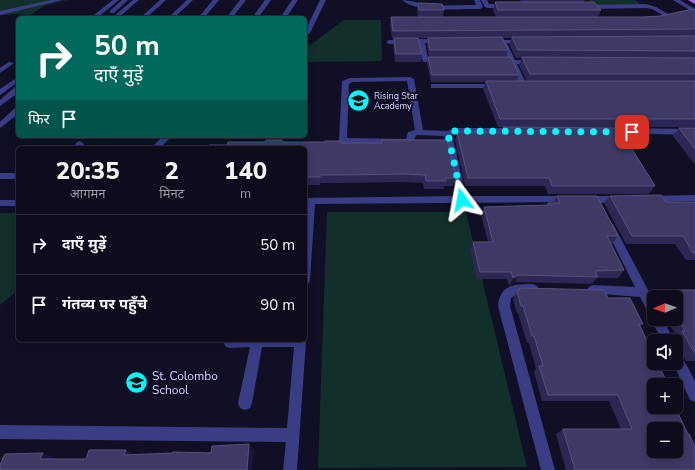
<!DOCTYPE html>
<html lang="hi">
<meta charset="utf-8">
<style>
body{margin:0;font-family:"Nunito Sans","Noto Sans Devanagari",sans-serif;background:#1b1929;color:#f1f3f6;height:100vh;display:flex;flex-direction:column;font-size:15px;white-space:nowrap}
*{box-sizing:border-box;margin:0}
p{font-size:13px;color:#9a9ba3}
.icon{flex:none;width:22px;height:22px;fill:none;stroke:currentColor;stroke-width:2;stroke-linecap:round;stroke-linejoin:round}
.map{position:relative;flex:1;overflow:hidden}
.details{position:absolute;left:16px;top:146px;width:291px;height:196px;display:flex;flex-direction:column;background:#0d0b1c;border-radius:6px;box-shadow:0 2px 10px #0003,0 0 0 1px #2d2b3b}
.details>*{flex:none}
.banner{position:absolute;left:16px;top:16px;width:291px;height:122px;border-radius:6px;box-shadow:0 2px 10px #0003,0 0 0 1px #2d2b3b;background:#00695c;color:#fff;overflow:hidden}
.needle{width:26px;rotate:268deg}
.tools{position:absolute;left:647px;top:290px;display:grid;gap:8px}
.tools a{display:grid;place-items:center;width:36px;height:36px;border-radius:6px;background:#0d0b1c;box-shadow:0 2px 10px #0003,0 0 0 1px #2d2b3b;font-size:20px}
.pin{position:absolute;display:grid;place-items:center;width:34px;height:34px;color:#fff;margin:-17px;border-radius:8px;box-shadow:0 2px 6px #0006}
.me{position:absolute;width:44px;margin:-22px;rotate:347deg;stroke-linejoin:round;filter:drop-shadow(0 0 3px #0008)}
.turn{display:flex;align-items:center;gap:14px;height:84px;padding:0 12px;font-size:18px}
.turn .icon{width:52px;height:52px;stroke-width:2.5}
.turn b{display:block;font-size:28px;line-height:34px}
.then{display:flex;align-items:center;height:38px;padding:0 12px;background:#0003;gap:8px;font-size:15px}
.eta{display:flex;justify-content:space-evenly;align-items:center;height:68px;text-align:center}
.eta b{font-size:24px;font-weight:800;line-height:28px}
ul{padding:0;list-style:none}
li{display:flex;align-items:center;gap:12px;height:60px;padding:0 12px;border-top:1px solid #2d2b3b}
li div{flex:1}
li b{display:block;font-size:15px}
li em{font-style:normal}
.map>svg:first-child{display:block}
.green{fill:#122f2c}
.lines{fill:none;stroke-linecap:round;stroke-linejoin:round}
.minor{fill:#3a3d84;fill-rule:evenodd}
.major{fill:#b45aff;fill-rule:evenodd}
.wall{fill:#2d2853;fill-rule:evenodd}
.shaded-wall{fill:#1a1639}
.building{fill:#3f3a65;stroke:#56527e;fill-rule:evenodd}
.route{stroke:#01f9fd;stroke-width:7;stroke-dasharray:0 12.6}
.labels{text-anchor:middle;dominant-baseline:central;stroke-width:4;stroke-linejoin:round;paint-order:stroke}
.far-poi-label{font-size:9px;fill:#d4d3ff;stroke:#110f25;text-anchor:start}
.near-poi-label{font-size:12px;fill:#d4d3ff;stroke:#110f25;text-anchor:start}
</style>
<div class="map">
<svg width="695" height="470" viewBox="0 0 695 470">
<rect width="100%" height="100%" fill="#110f25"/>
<g class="green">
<polygon points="0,0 68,0 46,5 30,15 15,14 0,15"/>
<polygon points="589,0 635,0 641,5 593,5"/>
<polygon points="344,20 381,20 382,61 305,62 305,49"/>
<polygon points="327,212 466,212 527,467 318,468"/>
<polygon points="0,213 18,213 18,290 0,305"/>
</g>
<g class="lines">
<g class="minor">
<polygon points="51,0 62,0 0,15 0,11"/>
<polygon points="113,0 119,0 97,18 90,18"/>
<polygon points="122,0 128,0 114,13 110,13 110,11"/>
<polygon points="133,0 139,0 118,18 114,18 114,16"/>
<polygon points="160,0 166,0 146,18 140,18"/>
<polygon points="187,0 193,0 174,18 168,18"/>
<polygon points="213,0 219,0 204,18 198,18"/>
<polygon points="240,0 246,0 232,18 226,18"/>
<polygon points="265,0 271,0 258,18 252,18"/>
<polygon points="292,0 298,0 286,18 280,18"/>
<polygon points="320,0 326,0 310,33 305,36 305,31"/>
<path d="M402,0c9,0 18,4 28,5 15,1 31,0 46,0l-2,-5h6l3,7 -3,2c-21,-1 -62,5 -78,-9z"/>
<polygon points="481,0 487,0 489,4 507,4 510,6 507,8 487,8 485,7"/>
<polygon points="673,0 680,0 695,9 695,13"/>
<polygon points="646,4 656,7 673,17 668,18 652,9 646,8 585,9 582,7 585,5"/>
<polygon points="421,39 443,40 444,41 441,43 425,43 428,59 441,59 444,61 443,62 423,62 418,43 389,44 386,42 389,40"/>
<polygon points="489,40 525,40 525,42 523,43 507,43 515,60 533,60 536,62 533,64 517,64 527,85 526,87 523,87 519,85 510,64 501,64 498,62 501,60 508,60 501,43 489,42"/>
<polygon points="9,62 14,63 0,73 0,68"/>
<polygon points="18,77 18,82 0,95 0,89"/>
<path d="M410,77l4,2 9,51 24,1 10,-3h58l4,3 -4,3 -57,-1 -6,2 14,61h101l5,3 -5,3 -252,2 -5,76 -1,3 -4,2v-87l152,-2 -13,-60 -28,-1 -3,8 -6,2 -64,-1 -4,-3 3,-60 8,-3zM407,81l8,49 -7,2 -2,7 -59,-1 2,-54 3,-2z"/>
<polygon points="431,84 497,84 501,86 497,88 431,88"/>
<polygon points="15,87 18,87 18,93 0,106 0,100"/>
<polygon points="15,108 18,108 18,114 0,128 0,122"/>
<polygon points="609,128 695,129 695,135 606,133 605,131"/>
<polygon points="163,136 172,136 160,148 151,148"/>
<polygon points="80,141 84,144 81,148 73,148 77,142"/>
<rect x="0" y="173" width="18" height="6"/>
<polygon points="695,195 695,201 651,202 646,199 651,196"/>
<path d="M587,196h34l5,3c-4,5 -40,5 -44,0z"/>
<rect x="0" y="200" width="18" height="6"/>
<polygon points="610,223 613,224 654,301 654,319 663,319 674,341 662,341 651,319 652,316 650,316 640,297 589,293 587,290 589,287 593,285 635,287 605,227 607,224"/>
<path d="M533,284l4,2 2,3 -2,3 -20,2 -6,4 -1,8 45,164h-14l-43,-164c2,-22 17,-22 35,-22z"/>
<polygon points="305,338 306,341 297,470 283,470 286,442 0,439 0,425 287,428 294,347 262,347 252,403 250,408 245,410 240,408 238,403 250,347 229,348 225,346 223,340 305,340"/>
<polygon points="676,351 680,353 695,381 695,402 690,400 673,363 676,363"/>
</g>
<polygon class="major" points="688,0 695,0 695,4"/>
</g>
<g class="wall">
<path d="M520,0h65l-1,2 17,8 -3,7h45l17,-1 35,-6v117h-197l-15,-38 2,-7h-54l-4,-18 1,-7h1l-2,-12 1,-7h-10l4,16 -1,8h-26l-2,-16 1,-8h-2l-2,-14 1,-7h27l-1,-6 1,-8 26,7 -1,7h53l-3,-7 2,-8h26zM503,38h8l-2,6 7,14h6l-3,7 8,16h-10l2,-6 -13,-18 2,-7z"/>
<polygon points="503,127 655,186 649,194 548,194 545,186 465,186 455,140 457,132 501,133"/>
<polygon points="679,128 695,128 695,165 673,136"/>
<polygon points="282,140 283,142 341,143 456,178 453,186 444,186 444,189 424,189 423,183 404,182 340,183 320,183 320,185 305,185 305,148 227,145"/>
<polygon points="557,196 618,236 612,244 611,244 624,270 618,278 597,278 592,284 515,282 509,286 507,279 477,279 470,250 473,242 488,242 481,215 484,207 546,205 548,203 553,203"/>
<polygon points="610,196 666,202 695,202 695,260 686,260 675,244 626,244 604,203"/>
<polygon points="663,290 695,290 695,361 686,361 674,337 676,336 667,319 676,319 676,297 656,297"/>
<polygon points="517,291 608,298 643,324 640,327 654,385 695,470 566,470 556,434 563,429 621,429 609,401 542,401 534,372 536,369 529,343 527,343 518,313 517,313 513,299"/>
</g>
<g class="shaded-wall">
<polygon points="519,275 515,282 509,286 513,278"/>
<polygon points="249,444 254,450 252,470 247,470"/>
<polygon points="126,450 136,456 124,455"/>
<polygon points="43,453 56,459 40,459"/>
</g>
<g class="building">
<polygon points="495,2 594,2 601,10 498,10"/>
<polygon points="418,3 442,4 444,10 419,10"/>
<polygon points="693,9 695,10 695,29 393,31 391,17 643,17 660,16"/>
<polygon points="695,36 695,51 518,50 512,37"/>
<polygon points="502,37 508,50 430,50 428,38"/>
<polygon points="394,38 418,38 422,54 396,54"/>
<polygon points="428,57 511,57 519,75 432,75"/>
<polygon points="522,57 695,58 695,74 530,74"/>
<polygon points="486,81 695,81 695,119 500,119"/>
<polygon points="503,127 619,128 655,186 552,186 549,178 468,178 457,132 506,133"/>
<polygon points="679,128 695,128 695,149"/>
<polygon points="266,140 282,140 282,142 325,142 325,141 341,141 341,143 382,143 381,140 447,140 456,178 445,178 446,181 426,181 425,175 405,174 340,175 320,175 320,177 305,177 305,148 208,148 209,145 227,145 228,142 266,142"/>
<polygon points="661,195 666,202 695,202 695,253 693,253 683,236 632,236 610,196"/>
<polygon points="557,196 597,196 618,236 607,236 624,270 595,271 598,277 519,275 513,278 511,272 480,272 473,242 493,242 484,207 549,205 548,203 560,203"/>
<path d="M521,288l83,2 4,8h22l13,26h-4l15,31v8h4l10,22h-14v22h21l13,27h1l6,12v24h-120l-12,-41h69l-14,-34h-70l-9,-29h4l-9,-30h-2l-9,-30h-2l-4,-15zM654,429h22v22h-22z"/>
<polygon points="663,290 695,290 695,354 682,331 685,331 676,314 676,297 667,297"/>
<polygon points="249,444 247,470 0,470 0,465 5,454 43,453 40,459 86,459 89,450 126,450 124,455 173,453 173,452 211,453 212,446"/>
</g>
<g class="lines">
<polyline class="route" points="462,200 448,134 451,131 632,132"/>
</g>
<defs>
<symbol id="school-disc" viewBox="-11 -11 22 22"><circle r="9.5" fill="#01f9fd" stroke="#110f25"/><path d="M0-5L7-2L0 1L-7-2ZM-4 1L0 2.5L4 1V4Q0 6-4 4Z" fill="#111"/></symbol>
</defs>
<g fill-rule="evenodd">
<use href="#school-disc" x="346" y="88" width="25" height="25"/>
<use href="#school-disc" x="124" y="370" width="25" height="25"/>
</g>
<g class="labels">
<g class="far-poi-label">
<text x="374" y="96">Rising Star<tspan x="374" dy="10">Academy</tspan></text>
</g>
<g class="near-poi-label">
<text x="152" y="376">St. Colombo<tspan x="152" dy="14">School</tspan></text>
</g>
</g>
</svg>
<div class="tools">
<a><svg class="needle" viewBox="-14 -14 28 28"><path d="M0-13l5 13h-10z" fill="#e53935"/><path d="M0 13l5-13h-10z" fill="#9a9ba3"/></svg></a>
<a><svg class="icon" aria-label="sound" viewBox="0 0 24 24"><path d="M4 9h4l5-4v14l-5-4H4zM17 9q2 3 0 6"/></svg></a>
<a>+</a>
<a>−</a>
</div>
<div class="pin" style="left:632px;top:132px;background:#d93025"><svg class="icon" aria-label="arrive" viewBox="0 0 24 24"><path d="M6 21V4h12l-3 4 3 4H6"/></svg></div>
<svg class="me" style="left:462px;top:200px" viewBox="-20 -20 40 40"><path d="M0-17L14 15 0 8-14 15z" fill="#01f9fd" stroke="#fff" stroke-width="4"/></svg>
<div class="banner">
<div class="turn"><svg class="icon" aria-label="right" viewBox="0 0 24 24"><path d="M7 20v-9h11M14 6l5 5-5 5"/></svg><div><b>50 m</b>दाएँ मुड़ें</div></div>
<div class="then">फिर<svg class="icon" aria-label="arrive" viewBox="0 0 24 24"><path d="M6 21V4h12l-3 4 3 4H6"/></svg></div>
</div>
<section class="details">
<div class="eta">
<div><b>20:35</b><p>आगमन</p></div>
<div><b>2</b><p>मिनट</p></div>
<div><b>140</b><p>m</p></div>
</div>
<ul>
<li><svg class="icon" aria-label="right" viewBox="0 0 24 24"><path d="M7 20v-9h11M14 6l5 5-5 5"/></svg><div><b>दाएँ मुड़ें</b></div><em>50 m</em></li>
<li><svg class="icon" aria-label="arrive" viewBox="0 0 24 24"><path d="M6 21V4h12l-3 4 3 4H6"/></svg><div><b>गंतव्य पर पहुँचे</b></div><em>90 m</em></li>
</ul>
</section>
</div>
